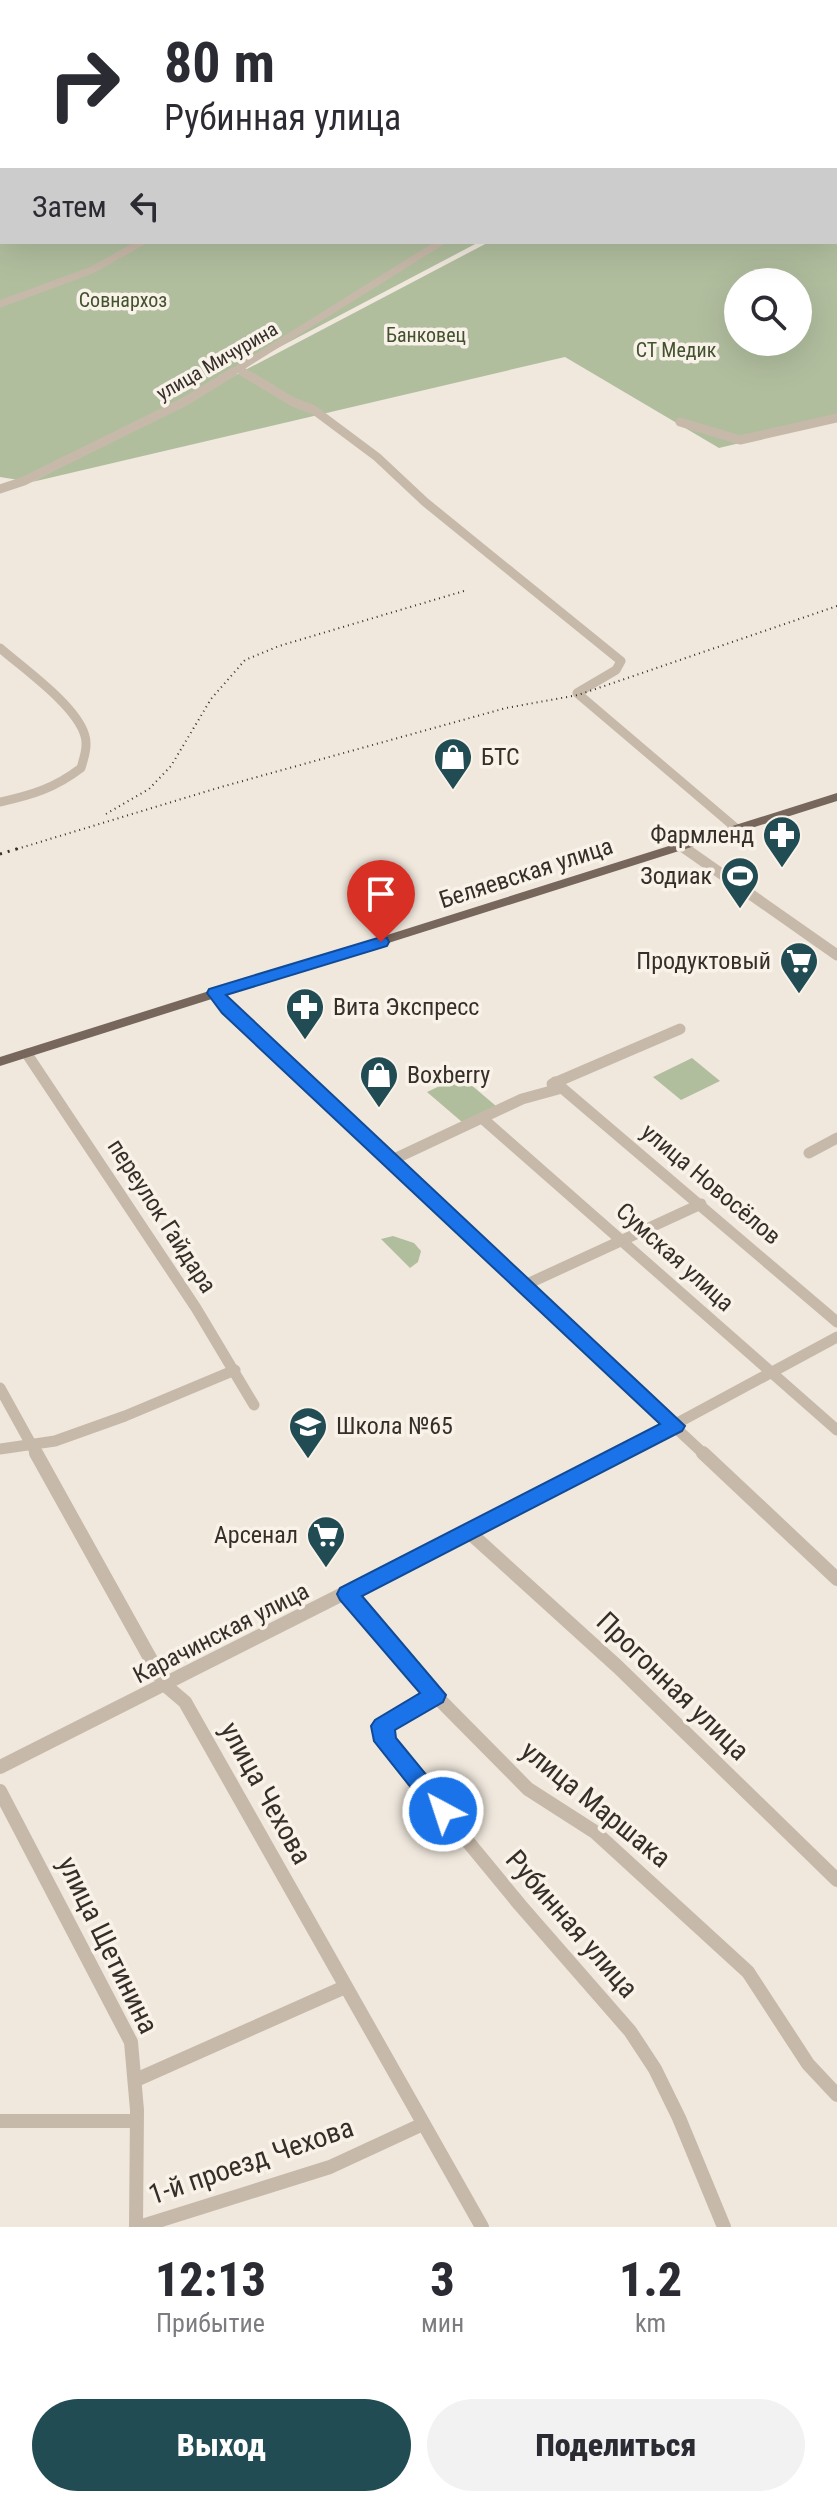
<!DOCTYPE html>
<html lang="ru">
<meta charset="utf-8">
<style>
body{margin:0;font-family:"Roboto Condensed",sans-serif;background:#f2f2f3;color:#2b2b33;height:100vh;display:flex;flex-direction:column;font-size:30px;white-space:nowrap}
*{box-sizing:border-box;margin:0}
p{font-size:26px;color:#7c7c81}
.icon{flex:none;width:44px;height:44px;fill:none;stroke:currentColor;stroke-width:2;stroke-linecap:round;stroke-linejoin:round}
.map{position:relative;height:2227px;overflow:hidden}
.sheet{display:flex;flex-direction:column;background:#fff;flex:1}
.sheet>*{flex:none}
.hud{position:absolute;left:0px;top:0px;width:838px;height:244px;box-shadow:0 8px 32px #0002;background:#fff;color:#2b2b33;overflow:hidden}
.tools{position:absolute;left:724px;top:268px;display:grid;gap:16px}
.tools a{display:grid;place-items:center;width:88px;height:88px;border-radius:50%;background:#fff;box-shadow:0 8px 32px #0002;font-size:40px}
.pin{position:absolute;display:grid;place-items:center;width:68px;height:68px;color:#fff;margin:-82px -34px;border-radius:50% 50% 50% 0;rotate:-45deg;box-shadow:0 0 8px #0007}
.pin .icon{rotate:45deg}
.me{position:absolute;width:88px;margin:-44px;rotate:320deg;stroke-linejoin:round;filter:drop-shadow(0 0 6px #0008)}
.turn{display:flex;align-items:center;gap:28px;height:168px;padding:0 32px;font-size:36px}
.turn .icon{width:104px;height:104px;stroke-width:2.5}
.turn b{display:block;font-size:56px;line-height:68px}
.then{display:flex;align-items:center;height:76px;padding:0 32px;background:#0003;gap:16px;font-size:30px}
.eta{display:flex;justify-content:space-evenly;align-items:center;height:136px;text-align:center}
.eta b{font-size:48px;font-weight:800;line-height:56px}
.cta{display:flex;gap:16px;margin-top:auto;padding:16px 32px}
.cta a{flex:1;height:92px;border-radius:48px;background:#214c54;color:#fff;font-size:32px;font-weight:800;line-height:92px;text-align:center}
.cta a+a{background:#f2f2f3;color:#2b2b33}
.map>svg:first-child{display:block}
.green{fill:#b1be9e;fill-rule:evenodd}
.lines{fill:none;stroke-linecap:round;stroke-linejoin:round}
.minor-far3{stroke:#c7b9a9;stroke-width:7}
.minor-far2{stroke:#c7b9a9;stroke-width:9}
.minor-far1{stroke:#c7b9a9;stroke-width:11}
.minor{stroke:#c7b9a9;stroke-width:14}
.major{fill:#76665b;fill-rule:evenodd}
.rail-far1{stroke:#352e29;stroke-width:2;stroke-dasharray:1 4;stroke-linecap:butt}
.rail{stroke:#352e29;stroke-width:3;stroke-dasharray:2 6;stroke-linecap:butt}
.route{fill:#1a73e8;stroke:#114b97;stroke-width:2}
.labels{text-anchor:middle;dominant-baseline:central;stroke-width:7;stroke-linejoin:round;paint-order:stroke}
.far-park-label{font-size:20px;fill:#42522e;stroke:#f8f2e9}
.far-street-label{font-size:20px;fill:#352e29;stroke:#f8f2e9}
.poi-label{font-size:24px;fill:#352e29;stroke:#f8f2e9;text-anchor:start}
.street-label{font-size:24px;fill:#352e29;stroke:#f8f2e9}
.near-street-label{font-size:28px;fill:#352e29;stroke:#f8f2e9}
</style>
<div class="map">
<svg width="837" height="2227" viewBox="0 0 837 2227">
<rect width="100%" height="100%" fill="#f0e8dd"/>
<g class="green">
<polygon points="0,121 2,242 479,242 25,481 0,477"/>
<path d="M837,136v284l-118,28 -154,-91 -533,125 457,-240h347zM738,282h60v60h-60z"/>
<polygon points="692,1058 720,1081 681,1100 653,1077"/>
<polygon points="478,1068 486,1075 470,1084 496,1106 462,1122 427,1092"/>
<polygon points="393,1236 414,1243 421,1251 418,1262 410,1268 381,1239"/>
</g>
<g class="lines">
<g class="minor-far3">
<polyline points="0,304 92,270 142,242"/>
<polyline points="239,369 247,374"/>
<polyline points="230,374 441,242"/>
</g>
<g class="minor-far2">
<polyline points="243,372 293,402 314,410 377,457 425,502 621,661 616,670 577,693 737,829"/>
<polyline points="680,422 740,440 837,418"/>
<polyline points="0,489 24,481 186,401 233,372"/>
<path d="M0,648c24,21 77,58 85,88 3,10 -1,22 -4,32 -26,20 -49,27 -81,34"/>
<polyline points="683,847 686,849"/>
</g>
<g class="minor-far1">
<polyline points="683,847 837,955"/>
<polyline points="215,993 304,1082 705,1455"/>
<polyline points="27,1054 196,1308 254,1405"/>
<polyline points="555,1082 837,1322"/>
<polyline points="552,1084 680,1029"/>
<polyline points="482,1118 837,1430"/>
<polyline points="809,1153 837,1138"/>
<polyline points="390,1161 522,1099 562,1088"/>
<polyline points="525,1285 701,1204"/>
<polyline points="0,1388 37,1455"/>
<polyline points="0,1449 55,1441 125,1416 235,1370"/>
<polyline points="618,1455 837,1337"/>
</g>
<g class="minor">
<polyline points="36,1453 165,1685 185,1702 482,2227"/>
<polyline points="703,1453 837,1579"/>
<polyline points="469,1532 618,1667 837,1880"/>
<polyline points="348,1594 435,1695 528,1789 595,1832 748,1972 808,2064 837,2095"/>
<polyline points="435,1695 383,1726 385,1741 520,1905 630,2031 655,2069 679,2118 724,2227"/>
<polyline points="0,1767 622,1453"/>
<polyline points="0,1791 131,2042 137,2110 136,2227"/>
<polyline points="138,2079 345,1987"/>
<polyline points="0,2121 135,2121"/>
<polyline points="139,2227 330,2167 423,2124"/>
</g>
<polygon class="major" points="837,793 837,801 0,1066 0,1057"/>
<g class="rail-far1">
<polyline points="106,814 149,789 171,766 211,699 245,660 279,646 464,591"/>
<polyline points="17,849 221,787 506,708 578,695 837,606"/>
</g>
<polyline class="rail" points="0,854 23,847"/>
</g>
<polygon class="route" points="381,937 387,938 389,942 387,946 226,995 685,1426 682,1431 362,1596 446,1695 443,1702 395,1730 396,1738 451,1805 455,1811 451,1818 443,1821 435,1818 374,1741 371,1726 375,1720 420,1693 340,1600 337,1594 340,1588 660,1424 222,1013 207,993 209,989"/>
<defs>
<symbol id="shop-pin" viewBox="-11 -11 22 30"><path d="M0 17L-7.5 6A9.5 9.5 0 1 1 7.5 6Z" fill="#214c54" stroke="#f8f2e9"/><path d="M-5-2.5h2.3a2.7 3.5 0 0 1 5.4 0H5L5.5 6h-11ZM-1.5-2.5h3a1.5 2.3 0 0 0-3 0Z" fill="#fff"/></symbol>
<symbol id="pharmacy-pin" viewBox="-11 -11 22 30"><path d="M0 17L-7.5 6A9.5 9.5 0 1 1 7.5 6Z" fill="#214c54" stroke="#f8f2e9"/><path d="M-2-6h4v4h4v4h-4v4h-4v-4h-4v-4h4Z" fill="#fff"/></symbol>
<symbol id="stadium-pin" viewBox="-11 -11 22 30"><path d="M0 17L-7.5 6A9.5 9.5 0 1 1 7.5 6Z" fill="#214c54" stroke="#f8f2e9"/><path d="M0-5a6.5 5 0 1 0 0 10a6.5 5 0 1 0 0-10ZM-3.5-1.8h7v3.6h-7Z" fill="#fff"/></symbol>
<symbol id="supermarket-pin" viewBox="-11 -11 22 30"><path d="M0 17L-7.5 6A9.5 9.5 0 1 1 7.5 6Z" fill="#214c54" stroke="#f8f2e9"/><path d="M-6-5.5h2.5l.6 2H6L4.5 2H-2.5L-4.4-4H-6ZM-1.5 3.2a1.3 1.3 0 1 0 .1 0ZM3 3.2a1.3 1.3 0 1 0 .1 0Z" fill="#fff"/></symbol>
<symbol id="school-pin" viewBox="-11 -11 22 30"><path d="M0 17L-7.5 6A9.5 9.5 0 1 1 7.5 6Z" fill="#214c54" stroke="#f8f2e9"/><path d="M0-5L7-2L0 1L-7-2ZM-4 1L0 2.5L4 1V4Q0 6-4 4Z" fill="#fff"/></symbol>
</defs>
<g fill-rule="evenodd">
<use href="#shop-pin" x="431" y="735" width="44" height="60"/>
<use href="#pharmacy-pin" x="760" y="813" width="44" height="60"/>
<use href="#stadium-pin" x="718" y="854" width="44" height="60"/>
<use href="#supermarket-pin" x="777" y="939" width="44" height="60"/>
<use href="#pharmacy-pin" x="283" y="985" width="44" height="60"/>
<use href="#shop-pin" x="357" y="1053" width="44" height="60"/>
<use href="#school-pin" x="286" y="1404" width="44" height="60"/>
<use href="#supermarket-pin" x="304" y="1513" width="44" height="60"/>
</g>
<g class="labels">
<g class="far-park-label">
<text x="123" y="300">Совнархоз</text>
<text x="426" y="335">Банковец</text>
<text x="676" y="350">СТ Медик</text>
</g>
<g class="far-street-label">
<text transform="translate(217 361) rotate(-30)">улица Мичурина</text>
</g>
<g class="poi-label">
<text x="481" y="757">БТС</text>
<text x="754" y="835" text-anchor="end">Фармленд</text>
<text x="712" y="876" text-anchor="end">Зодиак</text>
<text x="771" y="961" text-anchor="end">Продуктовый</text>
<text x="333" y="1007">Вита Экспресс</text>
<text x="407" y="1075">Boxberry</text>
<text x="336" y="1426">Школа №65</text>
<text x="298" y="1535" text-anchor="end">Арсенал</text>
</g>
<g class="street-label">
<text transform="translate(526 873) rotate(-18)">Беляевская улица</text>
<text transform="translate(711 1184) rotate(40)">улица Новосёлов</text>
<text transform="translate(162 1216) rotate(57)">переулок Гайдара</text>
<text transform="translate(675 1257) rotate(42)">Сумская улица</text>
<text transform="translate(221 1633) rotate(-27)">Карачинская улица</text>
</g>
<g class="near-street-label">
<text transform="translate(673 1686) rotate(44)">Прогонная улица</text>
<text transform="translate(266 1793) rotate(61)">улица Чехова</text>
<text transform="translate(596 1804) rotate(39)">улица Маршака</text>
<text transform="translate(572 1924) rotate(49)">Рубинная улица</text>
<text transform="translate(108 1945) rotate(64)">улица Щетинина</text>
<text transform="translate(251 2161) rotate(-19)">1-й проезд Чехова</text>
</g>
</g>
</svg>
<div class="tools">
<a><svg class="icon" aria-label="search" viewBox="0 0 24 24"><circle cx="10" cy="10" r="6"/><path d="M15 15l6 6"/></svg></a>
</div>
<div class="pin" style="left:381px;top:942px;background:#d93025"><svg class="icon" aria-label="arrive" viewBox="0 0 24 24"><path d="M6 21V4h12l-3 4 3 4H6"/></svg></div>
<svg class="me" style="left:443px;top:1811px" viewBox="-20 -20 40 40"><circle r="17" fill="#1a73e8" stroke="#fff" stroke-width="3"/><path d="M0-11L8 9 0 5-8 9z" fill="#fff"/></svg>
<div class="hud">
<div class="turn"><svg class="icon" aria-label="right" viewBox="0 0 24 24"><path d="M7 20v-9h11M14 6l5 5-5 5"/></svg><div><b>80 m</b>Рубинная улица</div></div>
<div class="then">Затем<svg class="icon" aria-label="left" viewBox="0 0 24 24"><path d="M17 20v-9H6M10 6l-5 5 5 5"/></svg></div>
</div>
</div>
<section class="sheet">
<div class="eta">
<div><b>12:13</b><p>Прибытие</p></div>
<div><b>3</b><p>мин</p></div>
<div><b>1.2</b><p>km</p></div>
</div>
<div class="cta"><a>Выход</a><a>Поделиться</a></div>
</section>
